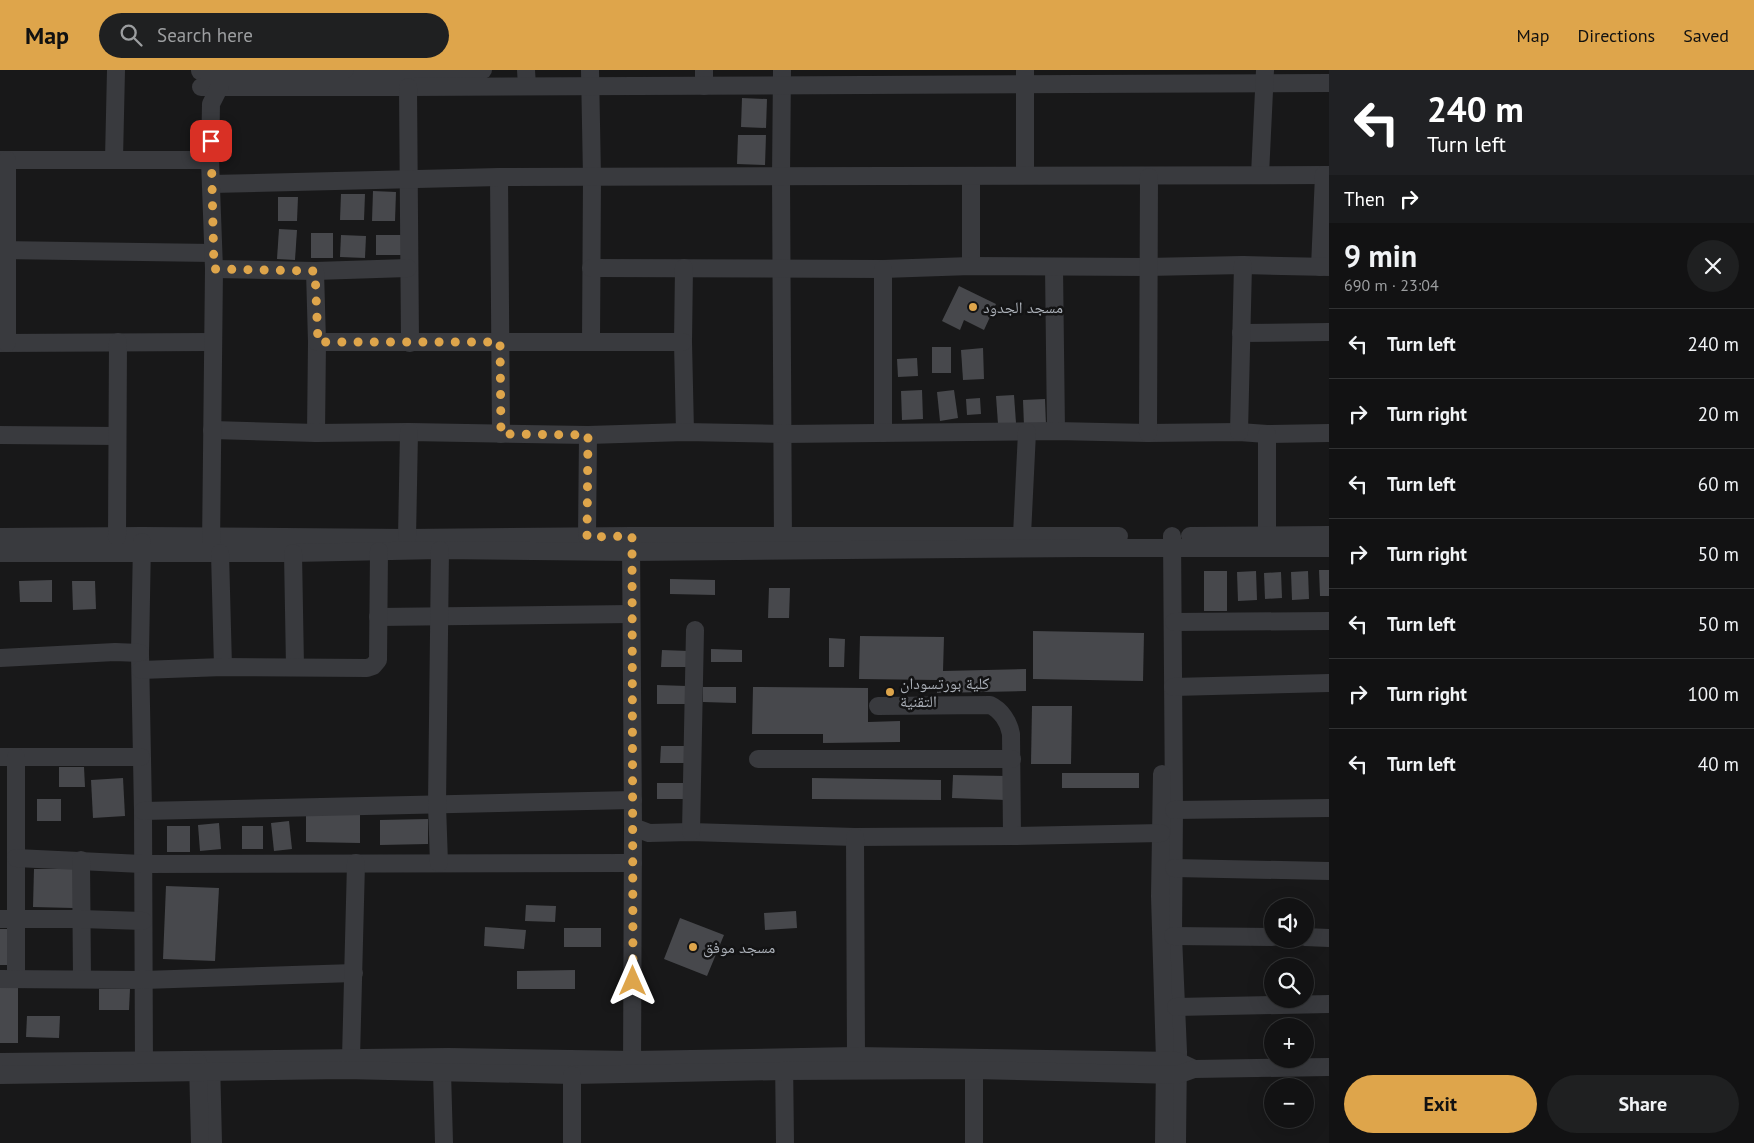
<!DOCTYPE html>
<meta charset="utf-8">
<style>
body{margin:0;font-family:"PT Sans","Noto Naskh Arabic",sans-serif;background:#1f2021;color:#f1f3f6;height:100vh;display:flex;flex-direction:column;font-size:19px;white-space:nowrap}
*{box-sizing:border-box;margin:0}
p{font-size:16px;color:#9c9ea0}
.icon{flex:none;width:28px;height:28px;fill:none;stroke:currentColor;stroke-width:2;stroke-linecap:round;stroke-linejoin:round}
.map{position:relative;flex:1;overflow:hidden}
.drawer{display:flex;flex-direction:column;background:#121213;width:425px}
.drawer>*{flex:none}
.top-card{background:#202124;color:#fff;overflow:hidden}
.tools{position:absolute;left:1264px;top:828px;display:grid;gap:10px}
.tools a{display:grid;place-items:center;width:50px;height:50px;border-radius:50%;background:#121213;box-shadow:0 5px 20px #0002,0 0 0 1px #313233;font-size:25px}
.pin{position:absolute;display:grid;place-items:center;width:42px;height:42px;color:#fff;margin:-21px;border-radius:10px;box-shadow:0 2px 8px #0006}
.me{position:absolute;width:55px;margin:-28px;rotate:0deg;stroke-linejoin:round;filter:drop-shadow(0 0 4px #0008)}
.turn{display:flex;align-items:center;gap:18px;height:105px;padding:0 15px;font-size:22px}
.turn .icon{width:65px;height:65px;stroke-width:2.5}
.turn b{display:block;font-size:35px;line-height:42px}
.then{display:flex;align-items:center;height:48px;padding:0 15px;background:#0003;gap:10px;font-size:19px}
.round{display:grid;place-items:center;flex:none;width:52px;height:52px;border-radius:26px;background:#1f2021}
.headline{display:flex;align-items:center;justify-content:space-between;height:85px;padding:0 15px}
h1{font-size:30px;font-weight:700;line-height:38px}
.primary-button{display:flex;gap:10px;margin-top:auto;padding:10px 15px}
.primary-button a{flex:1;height:58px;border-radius:30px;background:#dea54b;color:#111;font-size:20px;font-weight:700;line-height:58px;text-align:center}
.primary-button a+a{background:#1f2021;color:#f1f3f6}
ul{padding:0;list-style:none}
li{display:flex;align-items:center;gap:15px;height:70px;padding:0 15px;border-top:1px solid #313233}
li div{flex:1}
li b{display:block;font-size:19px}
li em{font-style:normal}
header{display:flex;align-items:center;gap:30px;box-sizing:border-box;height:70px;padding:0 25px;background:#dea54b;color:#111}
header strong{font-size:24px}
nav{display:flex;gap:28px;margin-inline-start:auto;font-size:18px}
.search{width:350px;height:45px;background:#1f2021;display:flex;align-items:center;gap:12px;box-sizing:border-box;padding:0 18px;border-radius:28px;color:#9c9ea0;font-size:19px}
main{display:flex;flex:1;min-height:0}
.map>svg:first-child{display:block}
.building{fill:#47484c}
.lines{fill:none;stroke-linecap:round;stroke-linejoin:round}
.minor{stroke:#393a3e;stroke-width:18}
.route{stroke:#dea54b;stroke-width:9;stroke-dasharray:0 16.2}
.poi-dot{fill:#dea54b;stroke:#131314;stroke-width:2}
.labels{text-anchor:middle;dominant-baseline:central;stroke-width:5;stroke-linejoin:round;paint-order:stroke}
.poi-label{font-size:16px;fill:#abb0b8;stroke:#131314;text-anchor:start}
</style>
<header>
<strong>Map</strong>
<div class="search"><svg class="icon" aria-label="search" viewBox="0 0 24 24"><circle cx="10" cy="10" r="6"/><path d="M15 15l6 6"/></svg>Search here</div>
<nav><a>Map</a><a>Directions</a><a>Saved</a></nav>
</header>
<main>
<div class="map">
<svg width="1329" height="1073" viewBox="0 0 1329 1073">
<rect width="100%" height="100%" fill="#181819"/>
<g class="building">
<polygon points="742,28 767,29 766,58 741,57"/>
<polygon points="738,65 766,65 765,95 737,94"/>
<polygon points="373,121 396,122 395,151 372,151"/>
<polygon points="341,124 365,124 364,150 340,150"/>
<polygon points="278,127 298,127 297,151 278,151"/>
<polygon points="279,159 297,160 295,190 277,189"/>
<rect x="311" y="163" width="22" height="25"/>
<polygon points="341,165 366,166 365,188 340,187"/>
<rect x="376" y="165" width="25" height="20"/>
<polygon points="959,216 996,234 984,260 964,250 960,260 942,251"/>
<rect x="932" y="277" width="19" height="26"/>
<polygon points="983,278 984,309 963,310 961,280"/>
<polygon points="917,288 918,306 898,307 897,289"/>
<polygon points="922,320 923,349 902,350 901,321"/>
<polygon points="954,320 958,348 940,351 937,322"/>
<polygon points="1014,325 1016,353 998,354 996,326"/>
<polygon points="980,328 981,344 967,345 966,329"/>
<polygon points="1045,329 1046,355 1024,356 1023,330"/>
<polygon points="1319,500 1329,500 1329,526 1320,526"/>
<rect x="1204" y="501" width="23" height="40"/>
<polygon points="1256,501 1257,530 1238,531 1237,502"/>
<polygon points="1308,501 1309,529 1292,530 1291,502"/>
<polygon points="1281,502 1282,528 1265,529 1264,503"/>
<polygon points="670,509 715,510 715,525 670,524"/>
<polygon points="52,510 52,532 20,532 19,511"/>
<polygon points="72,511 95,511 96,539 73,540"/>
<polygon points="769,518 790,518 789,548 768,548"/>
<polygon points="1033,561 1144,563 1143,611 1033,609"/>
<polygon points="860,566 944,567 943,601 1026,599 1026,621 937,623 937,610 859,609"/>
<polygon points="829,568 845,569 844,597 829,597"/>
<polygon points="711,579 742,580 742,592 711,592"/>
<polygon points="662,580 689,581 689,597 661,597"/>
<polygon points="657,615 687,616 687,634 657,634"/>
<polygon points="703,617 736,617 736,633 703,632"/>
<polygon points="753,617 868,618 868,652 900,651 900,672 823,673 823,664 752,664"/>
<polygon points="1032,636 1072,636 1071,694 1031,694"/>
<polygon points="661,676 690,676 689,693 660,693"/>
<polygon points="59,697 84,697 85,717 59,717"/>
<rect x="1062" y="703" width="77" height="15"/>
<polygon points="953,705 1007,706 1006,730 952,728"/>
<polygon points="123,708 125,746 93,748 91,710"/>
<polygon points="812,708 941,710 941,730 812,729"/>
<rect x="657" y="713" width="30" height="16"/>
<rect x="37" y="729" width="24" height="22"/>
<polygon points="306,744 360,745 360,773 306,772"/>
<polygon points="428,749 428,774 380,775 380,750"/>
<polygon points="289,751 292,779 274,781 271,753"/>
<polygon points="219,753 221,779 200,781 198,755"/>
<rect x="167" y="756" width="23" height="26"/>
<rect x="242" y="756" width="21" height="23"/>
<polygon points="34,799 74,799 73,838 33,837"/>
<polygon points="166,816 219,818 215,891 163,889"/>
<polygon points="526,835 556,836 555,852 525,851"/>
<polygon points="796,841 797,858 765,860 764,843"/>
<polygon points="680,848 724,865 707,906 664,889"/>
<polygon points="485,857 526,860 524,879 484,876"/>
<rect x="564" y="858" width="37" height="19"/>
<rect x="0" y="859" width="7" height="36"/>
<polygon points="575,900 575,919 517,919 517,901"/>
<rect x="0" y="918" width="18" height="55"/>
<polygon points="99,919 130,919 129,940 99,940"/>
<polygon points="27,946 60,946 59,968 26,967"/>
</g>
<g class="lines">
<g class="minor">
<polyline points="349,0 483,0"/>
<polyline points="526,0 527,16"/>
<polyline points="590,0 592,107 591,272"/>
<polyline points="782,0 781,107 783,477"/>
<polyline points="200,1 345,0"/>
<polyline points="704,16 704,0"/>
<polyline points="201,17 408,17 1329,13"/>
<polyline points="408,17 410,273"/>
<polyline points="114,89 116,0"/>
<polyline points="0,90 210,90"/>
<polyline points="1025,105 1025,0"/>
<polyline points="1260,105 1265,0"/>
<polyline points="971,106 971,196"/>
<polyline points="499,107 501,364"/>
<polyline points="211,114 499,107 1329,105"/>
<polyline points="0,180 213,183"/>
<polyline points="1054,197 1056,361"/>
<polyline points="1320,197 1324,105"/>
<polyline points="591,198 883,199 971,196 1147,197 1243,195 1329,197"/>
<polyline points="684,198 683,272 685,362"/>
<polyline points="214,199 315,201 408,198"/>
<polyline points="883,199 883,363"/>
<polyline points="315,201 317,272 316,363"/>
<polyline points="1241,263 1329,262"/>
<polyline points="317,272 683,272"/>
<polyline points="0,273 212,272"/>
<polyline points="7,273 7,90"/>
<polyline points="212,360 316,363 409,362 588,365 685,362 783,364 1056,361 1148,363 1239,362 1267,364 1329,363"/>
<polyline points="1239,362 1243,195"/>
<polyline points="1148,363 1149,107"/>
<polyline points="0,365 117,366"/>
<polyline points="1267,464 1267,364"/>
<polyline points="1022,465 1027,362"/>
<polyline points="1172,466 1174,740 1173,866 1178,982 1177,1073"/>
<polyline points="1190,466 1329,465"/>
<polyline points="0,467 142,466 407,468 631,466 1119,466"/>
<polyline points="117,467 118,272"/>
<polyline points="587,467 588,365"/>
<polyline points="407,468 409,362"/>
<polyline points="142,472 140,583 143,741 144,1000"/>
<polyline points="631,472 633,757 632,1000"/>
<polyline points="211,477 214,199 210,90 211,34 220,16 220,0"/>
<polyline points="0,483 293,483 440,480 631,482 1086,478 1329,478"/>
<polyline points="220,483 223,597"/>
<polyline points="293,483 295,597"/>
<polyline points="378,547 631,544"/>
<polyline points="1174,552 1329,551"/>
<polyline points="0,588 115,582 140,583"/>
<polyline points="141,600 223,597 367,598 373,596 378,590 379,481"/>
<polyline points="1173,617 1329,613"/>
<path d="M878,636l112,-1c11,5 19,17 21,29l1,102"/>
<polyline points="0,687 141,687"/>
<polyline points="16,687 16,909"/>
<polyline points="758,689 1012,689"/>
<polyline points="1162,704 1160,826 1165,990 1164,1073"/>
<polyline points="1174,740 1329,738"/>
<polyline points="143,741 633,730"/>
<polyline points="633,757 649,763 691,762 855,767 1012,766 1161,763"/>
<polyline points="691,762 695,560"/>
<polyline points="855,767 856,986"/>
<polyline points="16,788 142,794 633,793"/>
<polyline points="81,790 82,909"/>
<polyline points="439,793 437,735 440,480"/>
<polyline points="1174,798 1329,801"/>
<polyline points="0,849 81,849 143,851"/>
<polyline points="1173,866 1272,867"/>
<polyline points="1305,867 1329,868"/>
<polyline points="0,909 144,910 354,903"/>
<polyline points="1176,937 1329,934"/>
<polyline points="351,988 356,793"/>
<polyline points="784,989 785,1073"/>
<polyline points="211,991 213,1073"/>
<polyline points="0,992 449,987 633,990 856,986 1177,991 1194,999"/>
<polyline points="198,992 200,1073"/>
<polyline points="974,1000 974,1073"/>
<polyline points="442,1002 444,1073"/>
<polyline points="0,1005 345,1000 572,1005 783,1001 974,1000 1177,1005 1194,999 1329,997"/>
<polyline points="572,1073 572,1005"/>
</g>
</g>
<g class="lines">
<polyline class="route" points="211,71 214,199 315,201 318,272 500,272 501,364 588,365 587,467 632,466 633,911"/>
</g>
<g class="poi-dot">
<circle cx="973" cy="237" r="5"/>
<circle cx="890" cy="622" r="5"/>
<circle cx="693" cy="877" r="5"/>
</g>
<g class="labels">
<g class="poi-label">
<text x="983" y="237">مسجد الجدود</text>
<text x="900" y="613">كلية بورتسودان<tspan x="900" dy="18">التقنية</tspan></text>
<text x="703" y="877">مسجد موفق</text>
</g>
</g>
</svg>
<div class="tools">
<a><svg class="icon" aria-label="sound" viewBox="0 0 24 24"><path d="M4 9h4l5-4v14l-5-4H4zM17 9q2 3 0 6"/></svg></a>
<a><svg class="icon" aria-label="search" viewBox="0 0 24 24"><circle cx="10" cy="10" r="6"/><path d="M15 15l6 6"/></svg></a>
<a>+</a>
<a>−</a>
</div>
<div class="pin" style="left:211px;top:71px;background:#d93025"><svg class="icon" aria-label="arrive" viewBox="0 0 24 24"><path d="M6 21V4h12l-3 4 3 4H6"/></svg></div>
<svg class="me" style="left:633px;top:911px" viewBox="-20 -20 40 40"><path d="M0-17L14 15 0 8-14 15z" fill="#dea54b" stroke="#fff" stroke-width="4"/></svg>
</div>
<section class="drawer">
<div class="top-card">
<div class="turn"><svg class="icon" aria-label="left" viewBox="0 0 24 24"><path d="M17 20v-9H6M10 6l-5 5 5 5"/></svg><div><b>240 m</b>Turn left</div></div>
<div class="then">Then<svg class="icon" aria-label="right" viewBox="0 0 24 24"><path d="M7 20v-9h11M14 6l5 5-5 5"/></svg></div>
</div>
<div class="headline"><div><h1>9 min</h1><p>690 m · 23:04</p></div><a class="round"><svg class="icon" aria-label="close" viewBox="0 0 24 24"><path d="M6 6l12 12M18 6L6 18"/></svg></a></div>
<ul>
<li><svg class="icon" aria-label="left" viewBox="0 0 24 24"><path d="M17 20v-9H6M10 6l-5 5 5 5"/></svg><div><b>Turn left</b></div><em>240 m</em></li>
<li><svg class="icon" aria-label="right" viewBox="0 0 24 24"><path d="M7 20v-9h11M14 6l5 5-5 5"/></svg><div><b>Turn right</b></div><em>20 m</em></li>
<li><svg class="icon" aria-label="left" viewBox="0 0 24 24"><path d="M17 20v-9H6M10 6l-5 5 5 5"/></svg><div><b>Turn left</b></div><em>60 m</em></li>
<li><svg class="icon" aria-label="right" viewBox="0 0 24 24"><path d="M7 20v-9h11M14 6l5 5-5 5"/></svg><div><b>Turn right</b></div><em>50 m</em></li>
<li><svg class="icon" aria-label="left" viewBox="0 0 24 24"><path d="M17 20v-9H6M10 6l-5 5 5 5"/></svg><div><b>Turn left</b></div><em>50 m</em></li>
<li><svg class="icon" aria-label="right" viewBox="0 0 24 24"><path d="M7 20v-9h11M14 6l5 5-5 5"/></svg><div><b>Turn right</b></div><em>100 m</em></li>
<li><svg class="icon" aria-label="left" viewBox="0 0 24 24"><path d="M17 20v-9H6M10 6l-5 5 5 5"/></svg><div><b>Turn left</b></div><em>40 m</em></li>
</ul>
<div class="primary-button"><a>Exit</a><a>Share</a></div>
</section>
</main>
